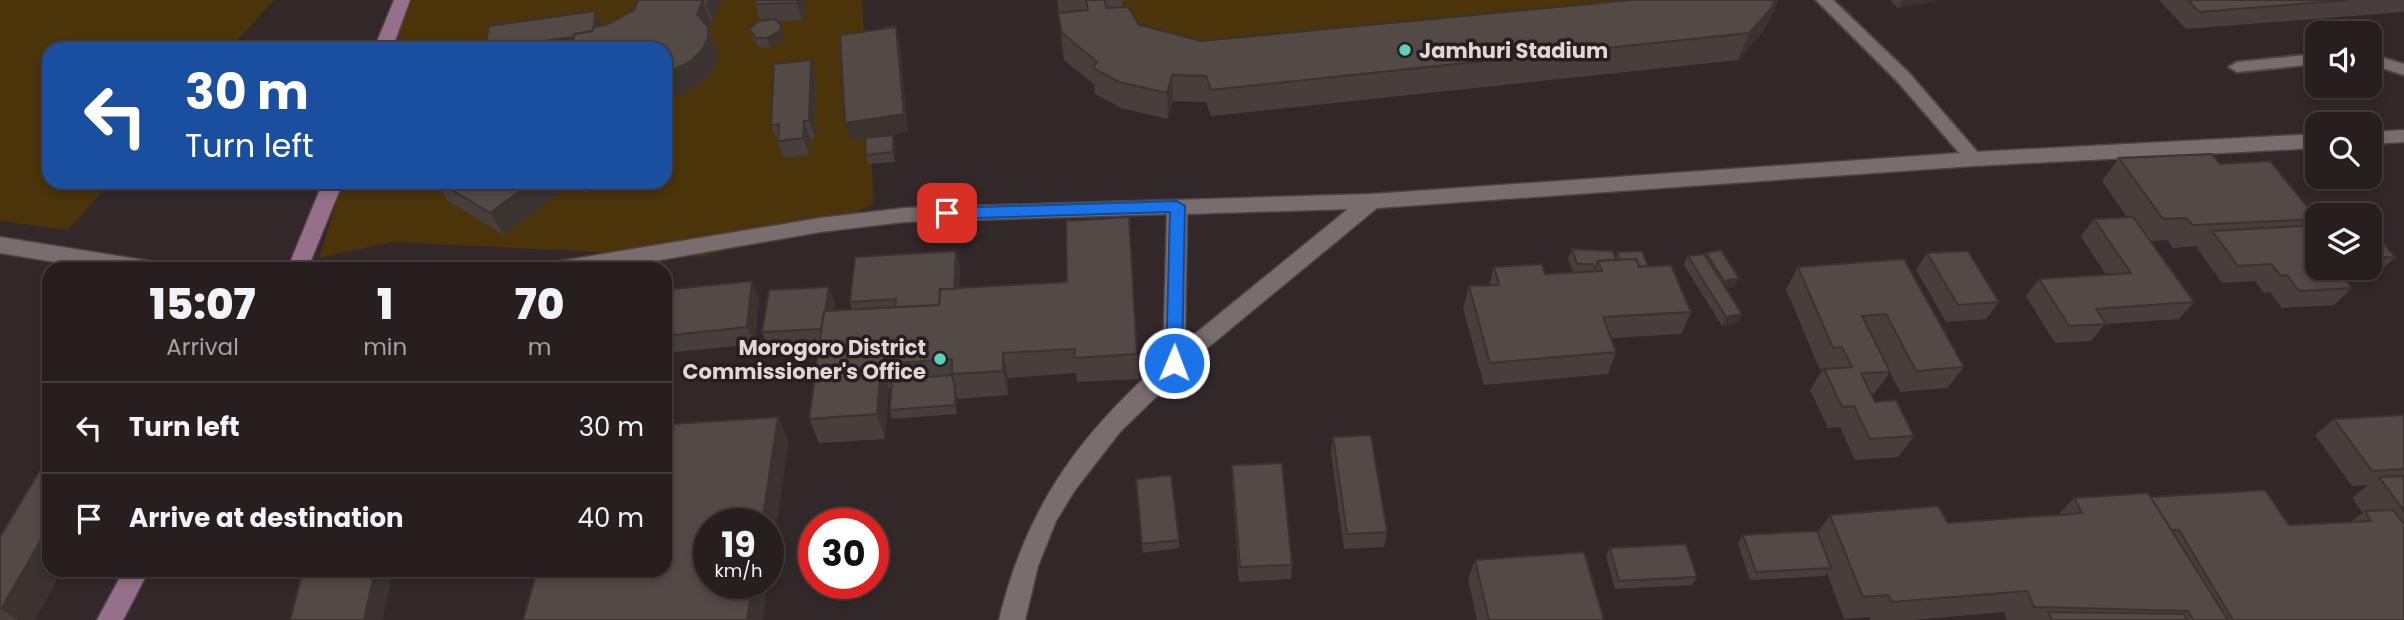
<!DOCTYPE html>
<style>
body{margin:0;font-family:Poppins,sans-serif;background:#2e2728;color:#f1f3f6;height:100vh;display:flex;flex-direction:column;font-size:26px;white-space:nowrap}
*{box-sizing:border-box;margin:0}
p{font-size:23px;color:#a4a2a4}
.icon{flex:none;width:38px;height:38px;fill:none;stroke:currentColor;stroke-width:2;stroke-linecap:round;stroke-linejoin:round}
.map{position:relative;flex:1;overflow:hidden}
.sheet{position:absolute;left:42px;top:262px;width:630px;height:315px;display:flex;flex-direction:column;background:#261e1f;border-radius:21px;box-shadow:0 4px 10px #0003,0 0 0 2px #423c3d}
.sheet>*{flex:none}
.banner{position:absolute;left:42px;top:42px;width:630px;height:147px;border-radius:21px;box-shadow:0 4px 10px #0003,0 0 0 2px #423c3d;background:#1a4fa0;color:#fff;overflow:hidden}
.tools{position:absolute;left:2305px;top:21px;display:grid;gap:14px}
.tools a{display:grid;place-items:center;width:77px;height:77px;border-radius:14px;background:#261e1f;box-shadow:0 4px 10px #0003,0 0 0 2px #423c3d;font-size:35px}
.speed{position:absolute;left:693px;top:508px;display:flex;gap:14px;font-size:35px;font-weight:700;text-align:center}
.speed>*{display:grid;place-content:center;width:91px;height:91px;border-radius:50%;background:#261e1f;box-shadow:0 4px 10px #0003,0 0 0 2px #423c3d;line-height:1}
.speed small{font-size:18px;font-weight:400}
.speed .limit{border:10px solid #d22;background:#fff;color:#111}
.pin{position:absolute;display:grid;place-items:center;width:60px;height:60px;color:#fff;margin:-30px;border-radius:14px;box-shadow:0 4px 10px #0006}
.me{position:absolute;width:77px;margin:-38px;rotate:1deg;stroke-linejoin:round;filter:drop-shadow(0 0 5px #0008)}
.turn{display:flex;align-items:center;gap:24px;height:147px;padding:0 28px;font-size:32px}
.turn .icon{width:91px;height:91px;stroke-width:2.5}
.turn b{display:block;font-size:49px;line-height:60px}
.eta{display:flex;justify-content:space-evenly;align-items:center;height:119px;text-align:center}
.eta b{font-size:42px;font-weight:800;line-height:49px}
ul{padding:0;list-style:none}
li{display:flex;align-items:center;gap:21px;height:91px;padding:0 28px;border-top:2px solid #423c3d}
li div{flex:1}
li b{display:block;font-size:26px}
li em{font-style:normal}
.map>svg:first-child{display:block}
.green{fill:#4b330a}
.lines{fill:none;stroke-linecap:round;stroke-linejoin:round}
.lane-casing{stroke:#4c4446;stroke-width:4}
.street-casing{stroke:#4c4446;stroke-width:3}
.secondary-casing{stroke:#4c4446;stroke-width:3}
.lane{fill:#796d6e;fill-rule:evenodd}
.street{fill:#796d6e;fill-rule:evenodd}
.secondary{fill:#96708a;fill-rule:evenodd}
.wall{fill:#473f3b}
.shaded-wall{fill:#3a3330}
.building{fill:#534945;stroke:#3a3330;stroke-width:2}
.route{fill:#1a73e8;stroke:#114b97;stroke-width:2}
.poi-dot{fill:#5ccebb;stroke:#281e20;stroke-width:2.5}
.labels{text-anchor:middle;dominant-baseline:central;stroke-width:7;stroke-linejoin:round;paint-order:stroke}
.poi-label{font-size:21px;font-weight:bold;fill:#dfd8d9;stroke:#281e20;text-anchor:start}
</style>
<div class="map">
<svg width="2404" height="620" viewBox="0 0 2404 620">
<rect width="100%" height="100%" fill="#322829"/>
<g class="green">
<polygon points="0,0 274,0 230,49 49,49 49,182 111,182 68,230 0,221"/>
<polygon points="402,0 862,0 874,204 847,217 701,257 392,242 319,258 343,182 665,182 665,49 386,49"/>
<path d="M1058,0h716c1,23 -21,43 -36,60l-527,56 -5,-14 -33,-1 -6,18 -46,-11 -57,-48 -3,-21 29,-3z"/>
</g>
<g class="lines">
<defs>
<g id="lane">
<polygon points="1816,0 1833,0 1909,73 1980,155 1983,159 1980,163 1968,163 1897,81"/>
<polygon points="2317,54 2317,64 2237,72 2229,67 2237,62"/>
<polygon points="2370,54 2404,64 2404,75 2370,64"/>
</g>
<g id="street">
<polygon points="2404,130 2404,142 2370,144 2370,132"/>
<path d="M2317,134v14l-343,18 -597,42 -177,146 -80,78 -45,58 -19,31 -18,45 -13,54h-26c27,-112 79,-184 164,-259l4,-147 -263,8 -84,10 -217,38h-58l3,-5 7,-3 265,-44 84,-10 468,-14 602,-42zM1348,209l-163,133 2,-128z"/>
<polygon points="0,237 155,262 162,265 165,270 104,270 0,253"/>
</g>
<g id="secondary">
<polygon points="394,0 410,0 392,49 374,49"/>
<polygon points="323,182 343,182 307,270 287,270"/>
<polygon points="124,570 149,570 123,620 97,620"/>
</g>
</defs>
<use href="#lane" class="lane-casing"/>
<use href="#street" class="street-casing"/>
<use href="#secondary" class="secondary-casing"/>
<use href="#lane" class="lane"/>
<use href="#street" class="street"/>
<use href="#secondary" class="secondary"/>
</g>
<g class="wall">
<polygon points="638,0 721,0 713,22 711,22 709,29 717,50 717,61 712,72 701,83 686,92 665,99 665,49 485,49 595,11 602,26 606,25 634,10"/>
<polygon points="756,0 807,0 802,20 777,21 784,34 783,41 770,48 759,47 753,39 749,29 760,20 755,4"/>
<polygon points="1057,0 1122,0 1122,7 1139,25 1201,41 1774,11 1759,36 1738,60 1211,116 1206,102 1173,101 1168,119 1121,108 1095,94 1094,84 1064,60"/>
<polygon points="1890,0 1935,0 1934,1 1898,8"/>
<polygon points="2159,0 2404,0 2404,12 2186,29"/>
<polygon points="895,26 900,45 908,132 870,137 893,135 895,144 895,162 868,164 866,155 865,138 850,140 883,29"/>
<polygon points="811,60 816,77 815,138 810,139 809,155 784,158 771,125"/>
<polygon points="2119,158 2220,164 2317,219 2311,225 2317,268 2370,268 2370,227 2395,257 2377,274 2343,276 2352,288 2334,305 2282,308 2270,292 2264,293 2255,281 2222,283 2197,248 2198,246 2173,248 2167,240 2150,241 2194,302 2179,319 2105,324 2091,341 2055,343 2026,296 2039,279 2106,275 2081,236 2094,219 2127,217 2102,181"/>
<polygon points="431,182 601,182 587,193 571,185 504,235 448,201 439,187"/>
<polygon points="1129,217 1139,379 1077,382 1076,373 1008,378 1008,395 958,399 957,397 957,414 892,419 890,410 891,388 889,388 885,439 819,443 809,419 819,346 769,349 762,332 835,304 834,311 852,310 850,302 956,251 960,268 959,288 1067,282"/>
<polygon points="1572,249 1615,258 1617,252 1648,266 1691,312 1681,334 1611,338 1616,352 1608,374 1484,385 1463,308 1469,286 1489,285 1494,267 1545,274 1573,272 1568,259"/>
<polygon points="1706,253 1739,278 1734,287 1726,289 1742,314 1737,323 1722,326 1684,265 1688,256 1705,255"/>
<polygon points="1927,253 1999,302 1986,319 1946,322 1916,270"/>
<polygon points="1904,259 1964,367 1947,388 1900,392 1890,372 1875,393 1871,394 1875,402 1914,436 1898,457 1855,460 1840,427 1828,428 1810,390 1823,369 1820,370 1786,289 1798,267"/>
<polygon points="665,290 759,298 755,344 666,353 665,351"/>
<polygon points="2404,415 2404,620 2007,620 2004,612 1913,620 1871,620 1869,617 1844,619 1827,573 1825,576 1750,580 1738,543 1743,535 1817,533 1830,515 1948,523 2058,515 2074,498 2150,497 2289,525 2350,522 2363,513 2352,498 2368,485 2352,486 2315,435 2334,419"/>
<polygon points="1333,437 1387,532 1384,547 1344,549 1331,453"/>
<polygon points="1232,465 1292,565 1291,579 1239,582 1232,481"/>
<polygon points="1136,479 1179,540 1179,548 1143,553"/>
<polygon points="0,537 62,570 35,620 0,620"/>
<polygon points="1610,548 1697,577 1692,585 1615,589 1606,556"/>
<polygon points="1475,560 1604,620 1477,620 1468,579"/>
</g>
<g class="shaded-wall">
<polygon points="703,0 711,23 709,29 717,50 717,61 712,72 701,83 686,92 668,98 665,91 665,73 697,14"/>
<polygon points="708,0 721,0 713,22 706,4"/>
<polygon points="797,0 807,0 802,20 797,3"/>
<polygon points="1776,0 1779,0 1774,11 1759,36 1738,60 1749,33"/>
<polygon points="1902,0 1935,0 1934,1 1898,8"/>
<polygon points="595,11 603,28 602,49 492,49"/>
<polygon points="781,25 784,34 783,41 770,48 767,38"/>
<polygon points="895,26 900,45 908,132 850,140 845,123"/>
<polygon points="811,60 816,77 815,138 809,121"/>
<polygon points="1172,75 1173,101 1168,119 1167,93"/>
<polygon points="804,121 810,139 809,155 803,138"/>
<polygon points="893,135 895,144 895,162 893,152"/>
<polygon points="532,182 570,182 571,185 504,235 490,213"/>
<polygon points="581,182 601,182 587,193"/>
<polygon points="956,251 960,268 957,313 953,296"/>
<polygon points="1739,278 1734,287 1720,290 1724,281"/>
<polygon points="752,281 759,298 755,344 747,327"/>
<polygon points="829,287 835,304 829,346 823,329"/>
<polygon points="1742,314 1737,323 1722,326 1726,317"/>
<polygon points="1003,353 1008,378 1008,395 1003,371"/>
<polygon points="881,364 889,388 885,439 877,414"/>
<polygon points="955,388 957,397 957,414 955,405"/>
<polygon points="778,417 789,441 768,582 768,523 762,523"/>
<polygon points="49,526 49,570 62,570 35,620 18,620 1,609"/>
<polygon points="375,570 393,570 383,620 364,620"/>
<polygon points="753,583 768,583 763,620 747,620"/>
</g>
<g class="building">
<polygon points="638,0 703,0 697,14 708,27 708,38 703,49 692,60 676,69 665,73 665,49 572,49 574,34 592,31 593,27 606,25 634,10"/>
<polygon points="756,0 797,0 797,3 755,4"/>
<polygon points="1086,0 1105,0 1106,8 1128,7 1139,25 1201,41 1631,0 1776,0 1770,10 1749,33 1211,90 1206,76 1172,75 1167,93 1119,82 1093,68 1097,62 1062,33 1058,13 1088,10"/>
<polygon points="2188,0 2349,0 2199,12"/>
<polygon points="595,11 594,27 593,27 592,31 574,34 573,37 485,49 489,26"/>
<polygon points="775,19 781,25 780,31 767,38 756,38 749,29 759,21"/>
<polygon points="895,26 895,27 883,29 883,27"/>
<polygon points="896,27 904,114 845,123 840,35"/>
<polygon points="811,60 809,121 804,121 803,138 778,141 779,124 771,125 774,64"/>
<polygon points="893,135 893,152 866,155 865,138"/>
<polygon points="2212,154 2220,164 2270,161 2317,219 2192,225 2186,218 2163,219 2119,158"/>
<polygon points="439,182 532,182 490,213"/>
<polygon points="1129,217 1137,354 1074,358 1075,349 1003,353 1003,371 952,374 952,359 881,364 877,414 809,419 824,311 939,305 940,289 1067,282 1066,221"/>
<polygon points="2133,217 2194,302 2096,309 2106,324 2069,326 2039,279 2131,273 2094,219"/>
<polygon points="2317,225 2317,268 2336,268 2352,288 2299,291 2287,275 2281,276 2271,264 2238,266 2212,231"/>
<polygon points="2370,227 2395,257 2370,258"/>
<polygon points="1572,249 1613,251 1616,260 1598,261 1595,270 1593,264 1577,264"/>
<polygon points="1721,250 1739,278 1724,281 1706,253"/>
<polygon points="956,251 954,289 940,289 939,305 895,307 896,299 850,302 855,257"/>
<polygon points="1642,251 1648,266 1639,267 1636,259 1620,260 1617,252"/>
<polygon points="1968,251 1999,302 1958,305 1927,253"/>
<polygon points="1704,254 1742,314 1726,317 1688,256"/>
<polygon points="1636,259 1639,267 1671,265 1691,312 1603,317 1616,352 1490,363 1469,286 1499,285 1494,267 1542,264 1545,274 1602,271 1598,261"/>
<polygon points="1904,259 1964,367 1916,371 1886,314 1862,316 1890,372 1861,373 1875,402 1896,400 1914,436 1870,439 1854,406 1842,407 1824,369 1852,367 1842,347 1833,348 1798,267"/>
<polygon points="752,281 747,327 665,336 665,290"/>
<polygon points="829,287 825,311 824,311 821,329 762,332 769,290"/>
<polygon points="952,375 955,388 955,405 890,410 892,380"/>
<polygon points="2404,415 2404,469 2372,471 2334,419"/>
<polygon points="778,417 762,523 709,523 709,583 753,583 747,620 523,620 537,570 665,570 665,459 673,424"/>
<polygon points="1371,435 1387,532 1347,534 1333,437"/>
<polygon points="49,455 49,526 1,609 0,609 0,537"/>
<polygon points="1282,463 1292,565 1240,567 1232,465"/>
<polygon points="1171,475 1179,540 1142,544 1136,479"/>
<polygon points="2404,476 2404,511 2379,477"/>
<polygon points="2265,490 2289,525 2371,521 2365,511 2393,510 2404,524 2404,620 2233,620 2179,530 2171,530 2150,497"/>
<polygon points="2148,493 2228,620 2193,620 2188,611 2034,607 2027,591 1892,602 1888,595 1863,597 1830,515 1938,506 1948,523 2082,513 2074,498"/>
<polygon points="1817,531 1831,568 1756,572 1743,535"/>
<polygon points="1686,544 1697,577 1619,581 1610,548"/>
<polygon points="1584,552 1604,620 1489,620 1475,560"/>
<polygon points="303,570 375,570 364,620 290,620"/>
<polygon points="2048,612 2184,614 2187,620 2052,620"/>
</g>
<polygon class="route" points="1177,201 1185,206 1182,363 1180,368 1168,368 1166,363 1170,212 947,219 939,213 947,208"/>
<g class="poi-dot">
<circle cx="1405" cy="50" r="7"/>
<circle cx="940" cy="359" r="7"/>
</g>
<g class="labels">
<g class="poi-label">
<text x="1419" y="50">Jamhuri Stadium</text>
<text x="926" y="347" text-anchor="end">Morogoro District<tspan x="926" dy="24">Commissioner's Office</tspan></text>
</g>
</g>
</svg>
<div class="tools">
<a><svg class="icon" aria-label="sound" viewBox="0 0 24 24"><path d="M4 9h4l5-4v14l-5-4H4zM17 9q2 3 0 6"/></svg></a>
<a><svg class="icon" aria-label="search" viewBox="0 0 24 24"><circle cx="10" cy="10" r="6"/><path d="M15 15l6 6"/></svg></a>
<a><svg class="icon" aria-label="layers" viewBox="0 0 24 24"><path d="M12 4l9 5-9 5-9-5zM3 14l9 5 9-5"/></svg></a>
</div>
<div class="speed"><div>19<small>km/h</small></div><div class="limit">30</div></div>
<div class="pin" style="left:947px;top:213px;background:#d93025"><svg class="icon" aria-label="arrive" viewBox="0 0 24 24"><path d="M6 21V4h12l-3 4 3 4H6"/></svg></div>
<svg class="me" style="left:1174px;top:363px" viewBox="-20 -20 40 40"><circle r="17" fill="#1a73e8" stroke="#fff" stroke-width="3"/><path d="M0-11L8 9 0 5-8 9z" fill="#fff"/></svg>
<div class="banner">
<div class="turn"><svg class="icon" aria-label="left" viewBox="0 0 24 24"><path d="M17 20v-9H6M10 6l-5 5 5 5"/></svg><div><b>30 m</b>Turn left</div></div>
</div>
<section class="sheet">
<div class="eta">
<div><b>15:07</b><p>Arrival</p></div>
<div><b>1</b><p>min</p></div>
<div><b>70</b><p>m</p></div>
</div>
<ul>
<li><svg class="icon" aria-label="left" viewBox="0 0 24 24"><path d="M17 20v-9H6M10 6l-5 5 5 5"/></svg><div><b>Turn left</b></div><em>30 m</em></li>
<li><svg class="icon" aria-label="arrive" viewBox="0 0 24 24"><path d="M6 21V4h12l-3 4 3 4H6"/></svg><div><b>Arrive at destination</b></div><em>40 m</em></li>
</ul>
</section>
</div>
